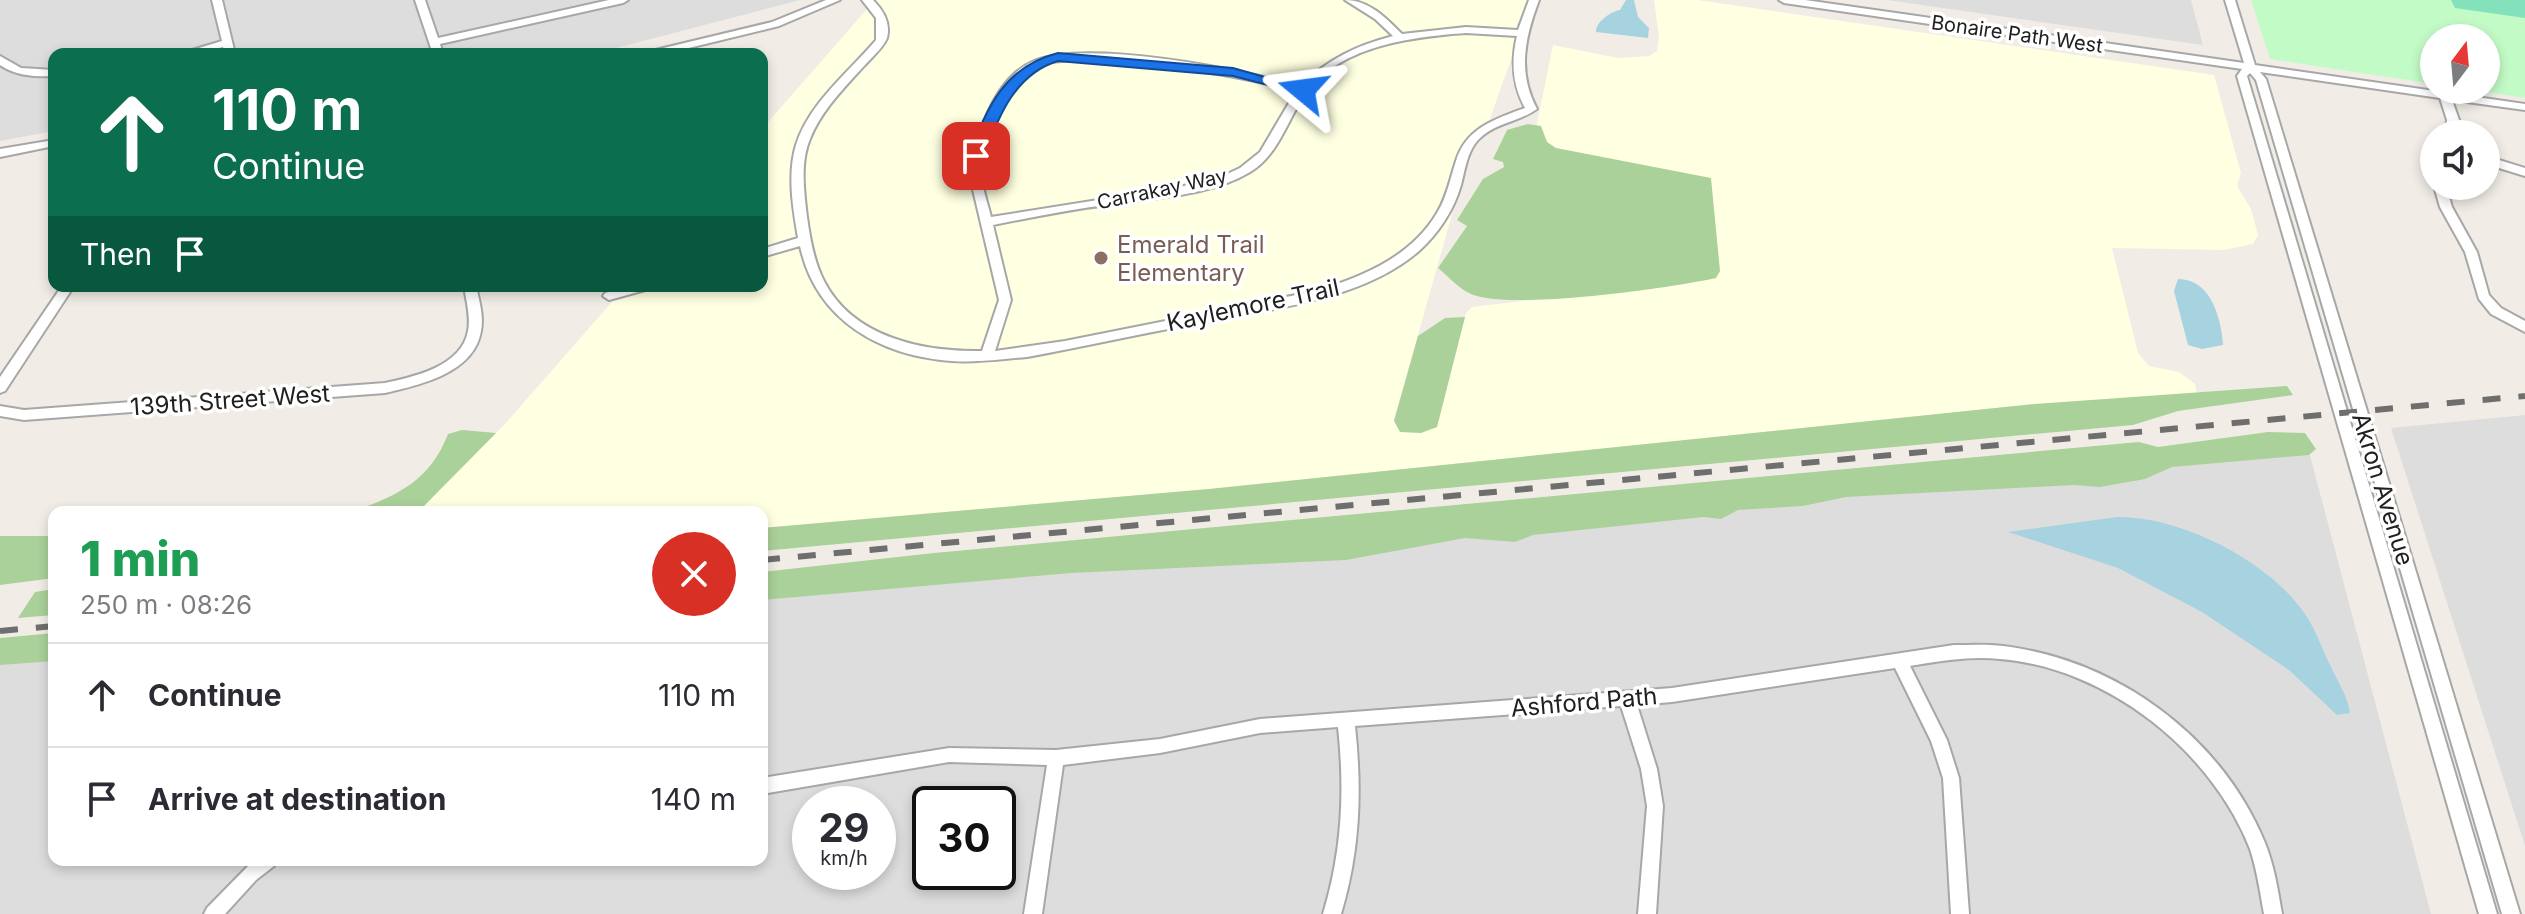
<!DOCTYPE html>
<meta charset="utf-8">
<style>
body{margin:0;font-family:Inter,sans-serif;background:#f2f2f3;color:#2b2b33;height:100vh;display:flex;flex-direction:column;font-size:30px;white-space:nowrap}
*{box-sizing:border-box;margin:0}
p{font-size:26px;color:#7c7c81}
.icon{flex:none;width:44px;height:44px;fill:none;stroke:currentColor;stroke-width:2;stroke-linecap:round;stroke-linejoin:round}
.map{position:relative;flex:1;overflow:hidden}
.drawer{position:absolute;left:48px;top:506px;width:720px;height:360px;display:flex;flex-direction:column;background:#fff;border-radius:16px;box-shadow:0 4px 12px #0003}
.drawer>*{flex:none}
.hud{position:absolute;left:48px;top:48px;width:720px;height:244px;border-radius:16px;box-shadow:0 4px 12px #0003;background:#0b6e4f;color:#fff;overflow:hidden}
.needle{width:52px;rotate:16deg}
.fabs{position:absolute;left:2420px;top:24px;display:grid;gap:16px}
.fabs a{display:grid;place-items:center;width:80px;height:80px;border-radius:50%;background:#fff;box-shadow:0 4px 12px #0003;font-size:40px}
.speed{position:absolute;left:792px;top:786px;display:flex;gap:16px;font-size:40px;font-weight:700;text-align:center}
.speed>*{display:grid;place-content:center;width:104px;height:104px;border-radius:50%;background:#fff;box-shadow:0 4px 12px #0003;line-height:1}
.speed small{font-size:20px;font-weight:400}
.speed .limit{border:4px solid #111;border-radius:12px;background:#fff;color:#111}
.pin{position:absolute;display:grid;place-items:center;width:68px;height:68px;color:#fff;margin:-34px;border-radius:16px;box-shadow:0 4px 12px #0006}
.me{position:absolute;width:88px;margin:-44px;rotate:286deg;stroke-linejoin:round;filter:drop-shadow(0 0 6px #0008)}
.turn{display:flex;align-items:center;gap:28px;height:168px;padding:0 32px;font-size:36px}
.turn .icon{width:104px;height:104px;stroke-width:2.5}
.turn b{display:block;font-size:56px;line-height:68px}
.then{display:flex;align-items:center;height:76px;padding:0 32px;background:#0003;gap:16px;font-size:30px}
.round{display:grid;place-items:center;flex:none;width:84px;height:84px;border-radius:42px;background:#f2f2f3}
.headline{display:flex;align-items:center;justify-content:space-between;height:136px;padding:0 32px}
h1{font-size:48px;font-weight:800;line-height:60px;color:#1e9e55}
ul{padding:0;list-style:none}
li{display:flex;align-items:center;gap:24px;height:104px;padding:0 32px;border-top:2px solid #e1e1e2}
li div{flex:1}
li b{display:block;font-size:30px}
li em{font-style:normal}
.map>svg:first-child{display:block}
.residential{fill:#dedddd;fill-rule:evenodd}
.education{fill:#ffffe1}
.forest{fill:#abd19a}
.park{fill:#c3fbc7}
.pitch{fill:#83e1bb}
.water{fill:#a6d3df}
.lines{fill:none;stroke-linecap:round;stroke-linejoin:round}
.minor-casing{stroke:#a7a7a7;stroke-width:4}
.minor{fill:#fff;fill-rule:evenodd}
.rail{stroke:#6e6e6e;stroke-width:6;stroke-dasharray:18 18;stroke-linecap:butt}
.route{fill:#1a73e8;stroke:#114b97;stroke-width:2}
.education-dot{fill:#8d6e63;stroke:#fff;stroke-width:3}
.labels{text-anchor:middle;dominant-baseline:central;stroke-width:7;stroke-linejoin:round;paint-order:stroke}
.far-street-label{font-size:20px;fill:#202020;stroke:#fff}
.education-label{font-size:24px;fill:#785e54;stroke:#fff;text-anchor:start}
.street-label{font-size:24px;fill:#202020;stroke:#fff}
</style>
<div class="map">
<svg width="2525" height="914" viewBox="0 0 2525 914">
<rect width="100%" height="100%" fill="#f1ede6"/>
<g class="residential">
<polygon points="0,0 800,0 593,54 54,54 54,131 0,141"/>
<polygon points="1887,0 2191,0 2203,45"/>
<polygon points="2525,415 2525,846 2391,428"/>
<path d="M2307,444l124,470h-2431v-251l54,-5v202h708v-270zM810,804h68v68h-68zM930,804h68v68h-68z"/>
</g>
<polygon class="education" points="875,0 1532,0 1487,127 1474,136 1394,420 1401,432 1437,427 1466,313 1472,307 1716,278 1533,143 1553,45 1618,58 1649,56 1657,51 1659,37 1654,0 1698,0 2214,75 2241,173 2237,186 2251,209 2258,235 2253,244 2224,250 2112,248 2138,353 2149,366 2179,372 2195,384 2197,394 2037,404 1209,489 762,528 762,512 418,512 505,424 626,286 762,286 762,129"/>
<g class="forest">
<path d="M1528,124l13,2 6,16 9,6 155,30 9,93 -4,7c-45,10 -207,33 -245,16 -12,-5 -23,-18 -33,-26l29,-42 -10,-6 26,-41 21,-12 -1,-5 -10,-3 14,-29z"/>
<polygon points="1465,317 1437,427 1421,433 1400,432 1394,421 1418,336 1445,318"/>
<polygon points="2287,386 2293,395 2178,411 2133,425 762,551 762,528 1209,489 2035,404"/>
<path d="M462,430l34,3 -78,79h-67c46,-16 79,-31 97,-78z"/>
<polygon points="2268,432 2305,433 2316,449 2309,455 2172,467 2145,479 2100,487 2074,485 1846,497 1803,506 1738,510 1721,519 1704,517 1533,535 1515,542 1465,538 1346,560 1071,573 762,600 762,572 934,553 2139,442 2158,447"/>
<polygon points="0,536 54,536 54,578 0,585"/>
<polygon points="54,589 54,615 18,618 35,592"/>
<polygon points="54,633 54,661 0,665 0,638"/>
</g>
<polygon class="park" points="2251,0 2525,0 2525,98 2474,90 2486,90 2486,38 2434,38 2434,84 2270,59"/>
<polygon class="pitch" points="2451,0 2525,0 2525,18 2455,8"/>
<g class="water">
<path d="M1626,0h8l4,17 11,11 -1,10 -52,-6c-1,-9 15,-21 24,-22z"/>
<path d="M2178,279c33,0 43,39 45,66l-21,4 -14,-4 -14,-54z"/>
<path d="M2117,517c64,-1 155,45 190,100 10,16 16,34 24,50 7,15 17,30 19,46l-13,2 -48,-45 -87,-58 -84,-44 -110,-36z"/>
</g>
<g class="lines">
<defs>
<g id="minor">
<polygon points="212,0 222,0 235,54 225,54 223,47 196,54 179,54 222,41"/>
<polygon points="415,0 425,0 438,38 609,0 628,0 623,3 440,44 443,54 433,54"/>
<polygon points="826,0 840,0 779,26 664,54 646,54 647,52 772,22"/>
<path d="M862,0h11c10,10 18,23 14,38 -4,10 -16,20 -23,28 -20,22 -43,45 -54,73 -10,23 -6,53 -3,78 3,22 7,45 17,64 29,57 100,71 158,70l17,-51 -29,-123c4,-38 24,-98 62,-115 52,-24 212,8 268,24 29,-27 55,-40 93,-50l-18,-17 -30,-19c24,0 41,18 57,34l64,-7 52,3 11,-30h10c-14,37 -22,72 -2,109 -18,13 -43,14 -59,31 -11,12 -13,30 -17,45 -7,25 -23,49 -42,66 -59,51 -156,59 -230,74 -54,10 -108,22 -162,32 -24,2 -50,6 -75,4 -72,-5 -136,-41 -152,-115l-38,11v-8l36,-11c-5,-29 -11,-64 -2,-93 13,-42 53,-73 80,-105v-22zM1466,33l51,3c-6,25 -5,48 8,72 -30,11 -59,20 -69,53 -6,18 -9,36 -19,52 -26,44 -75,64 -121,78l-251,50 -70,10 16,-51 -18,-75c40,-8 80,-16 121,-21 44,-7 96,-8 136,-32 27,-16 36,-48 52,-73 33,-53 108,-62 164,-66zM1090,60c70,4 139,13 206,31l-36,61 -20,16 -15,7 -45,12 -189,30c-3,-13 -9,-28 -9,-42 -1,-34 26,-97 59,-110 15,-6 33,-4 49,-5z"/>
<polygon points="1779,0 1805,0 2244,63 2225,0 2235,0 2255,65 2525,104 2525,110 2452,100 2459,120 2457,134 2445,134 2447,120 2440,98 2260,72 2266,79 2520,914 2502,914 2256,80 2250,73 2247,76 2497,914 2479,914 2237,76 2242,69 1784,3"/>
<path d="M0,56l21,12 33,2v6c-19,1 -38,0 -54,-11z"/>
<polygon points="54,140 54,146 0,157 0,149"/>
<polygon points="2486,156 2525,168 2525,176 2486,164"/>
<polygon points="2434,186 2446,186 2452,207 2477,252 2489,295 2501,308 2525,321 2525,332 2491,314 2479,299 2465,252 2440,207"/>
<polygon points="62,286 74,286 5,391 0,393 0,377"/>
<path d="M464,286h12c3,14 8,30 5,45 -7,42 -61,54 -96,62l-361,27 -24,-4v-10l24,4 361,-27c29,-6 77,-17 83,-52 3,-14 -2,-31 -4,-45z"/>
<polygon points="629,286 651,286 649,289 609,300 603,296 605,293"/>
<path d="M1954,645c16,0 33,-1 49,1 114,14 218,90 262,197 9,22 13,47 17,71h-18c-4,-22 -7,-44 -14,-65 -39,-99 -143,-181 -250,-190 -30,-3 -60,2 -90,7l37,74 12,38 10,136h-18l-8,-136 -12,-37 -36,-73 -223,34 -35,3 20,64 6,37 -7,108h-18l9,-108 -6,-37 -20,-63 -266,20c7,65 5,125 -14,188h-18c19,-62 22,-122 15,-187l-78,6 -100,20 -97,12 -21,149h-18l23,-149 -98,-3 -187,32v-16l187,-30 107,2 104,-11 100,-20 412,-31z"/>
<polygon points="254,860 277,860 274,866 256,880 225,914 204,914 207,908"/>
</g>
</defs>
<use href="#minor" class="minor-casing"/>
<use href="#minor" class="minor"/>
<g class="rail">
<polyline points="762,560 2525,396"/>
<polyline points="0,631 54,626"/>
</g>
</g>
<path class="route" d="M1058,53l175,15 77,22 -7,4 -70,-18 -175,-15c-43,13 -60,56 -74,95l-13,4 -2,-4c18,-49 35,-89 89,-103z"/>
<circle class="education-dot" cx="1101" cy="258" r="8"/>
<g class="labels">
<g class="far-street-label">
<text transform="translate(2017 34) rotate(8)">Bonaire Path West</text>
<text transform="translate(1162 189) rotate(-12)">Carrakay Way</text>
</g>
<g class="education-label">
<text x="1117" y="244">Emerald Trail<tspan x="1117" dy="28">Elementary</tspan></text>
</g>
<g class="street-label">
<text transform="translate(1253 305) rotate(-12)">Kaylemore Trail</text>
<text transform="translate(230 400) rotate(-4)">139th Street West</text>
<text transform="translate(2383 489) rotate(73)">Akron Avenue</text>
<text transform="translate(1584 702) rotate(-5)">Ashford Path</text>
</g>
</g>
</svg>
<div class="fabs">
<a><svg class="needle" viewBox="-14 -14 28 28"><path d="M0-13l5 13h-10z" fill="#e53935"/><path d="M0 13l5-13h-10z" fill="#7c7c81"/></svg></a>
<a><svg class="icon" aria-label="sound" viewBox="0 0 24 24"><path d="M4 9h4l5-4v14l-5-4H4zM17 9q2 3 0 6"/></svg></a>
</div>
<div class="speed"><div>29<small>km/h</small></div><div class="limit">30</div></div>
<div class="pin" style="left:976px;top:156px;background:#d93025"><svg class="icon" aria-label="arrive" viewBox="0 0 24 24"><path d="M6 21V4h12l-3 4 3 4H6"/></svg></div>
<svg class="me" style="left:1303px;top:90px" viewBox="-20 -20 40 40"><path d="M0-17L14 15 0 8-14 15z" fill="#1a73e8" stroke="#fff" stroke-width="4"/></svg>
<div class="hud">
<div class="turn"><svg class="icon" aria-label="ahead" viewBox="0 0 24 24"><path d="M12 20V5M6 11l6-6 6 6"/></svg><div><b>110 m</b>Continue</div></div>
<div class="then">Then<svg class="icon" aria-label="arrive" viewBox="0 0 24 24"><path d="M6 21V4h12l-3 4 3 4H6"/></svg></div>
</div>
<section class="drawer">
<div class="headline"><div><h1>1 min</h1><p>250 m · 08:26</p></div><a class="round" style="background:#d93025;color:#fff"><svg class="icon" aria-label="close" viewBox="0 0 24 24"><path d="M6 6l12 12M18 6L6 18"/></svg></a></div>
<ul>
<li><svg class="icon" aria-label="ahead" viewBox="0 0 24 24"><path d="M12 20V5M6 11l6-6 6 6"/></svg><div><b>Continue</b></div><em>110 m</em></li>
<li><svg class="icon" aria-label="arrive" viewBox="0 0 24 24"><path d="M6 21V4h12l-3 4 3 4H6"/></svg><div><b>Arrive at destination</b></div><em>140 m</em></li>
</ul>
</section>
</div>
